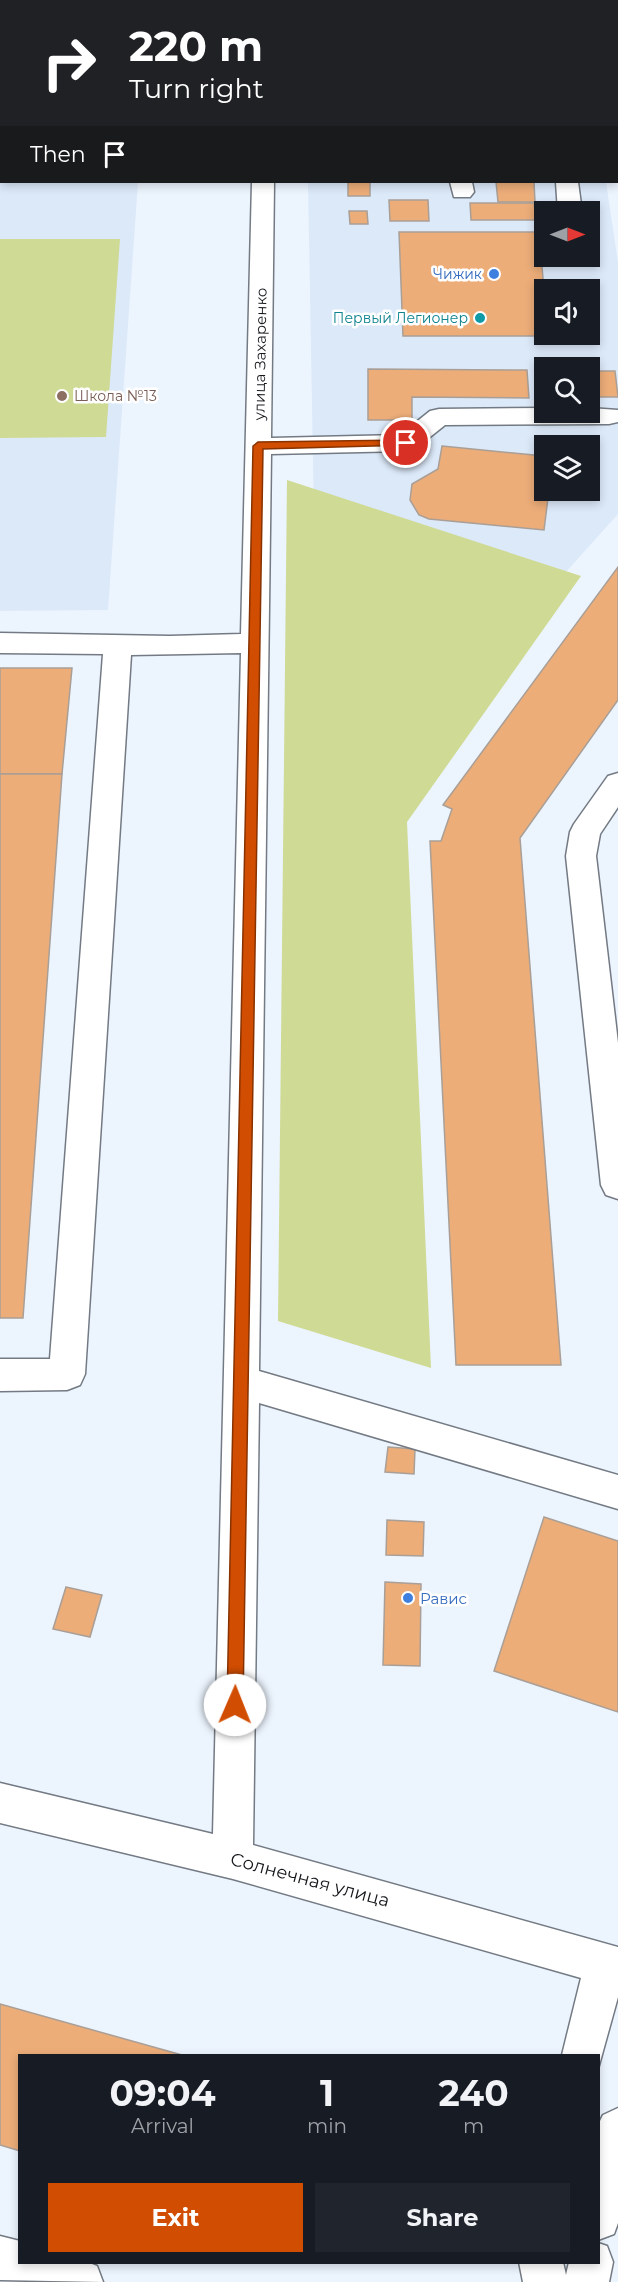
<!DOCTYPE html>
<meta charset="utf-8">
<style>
body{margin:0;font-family:Montserrat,sans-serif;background:#20242c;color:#f1f3f6;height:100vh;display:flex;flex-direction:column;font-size:22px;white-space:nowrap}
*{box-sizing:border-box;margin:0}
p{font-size:20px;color:#9ea1a6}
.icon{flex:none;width:33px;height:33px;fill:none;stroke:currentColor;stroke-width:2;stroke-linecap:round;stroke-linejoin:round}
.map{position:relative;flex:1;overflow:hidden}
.details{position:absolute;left:18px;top:2054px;width:582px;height:210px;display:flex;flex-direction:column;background:#171b24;border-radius:0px;box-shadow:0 3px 9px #0003}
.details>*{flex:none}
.guide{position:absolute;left:0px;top:0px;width:618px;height:183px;box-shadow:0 3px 9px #0003;background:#202124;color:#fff;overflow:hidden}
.needle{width:39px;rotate:90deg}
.controls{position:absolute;left:534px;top:201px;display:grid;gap:12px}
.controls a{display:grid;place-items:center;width:66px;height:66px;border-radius:0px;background:#171b24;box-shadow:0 3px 9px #0003;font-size:30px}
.pin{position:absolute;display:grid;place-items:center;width:51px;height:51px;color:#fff;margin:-26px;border:3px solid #fff;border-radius:50%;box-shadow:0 2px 6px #0007}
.me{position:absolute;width:66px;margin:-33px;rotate:1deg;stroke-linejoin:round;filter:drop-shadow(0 0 4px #0008)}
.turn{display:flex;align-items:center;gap:21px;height:126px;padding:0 30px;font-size:27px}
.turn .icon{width:78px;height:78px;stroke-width:2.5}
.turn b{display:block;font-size:42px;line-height:51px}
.then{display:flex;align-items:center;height:57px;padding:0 30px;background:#0003;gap:12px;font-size:22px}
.eta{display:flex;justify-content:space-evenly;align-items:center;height:102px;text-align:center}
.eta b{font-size:36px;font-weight:700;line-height:42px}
.action{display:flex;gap:12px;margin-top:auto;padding:12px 30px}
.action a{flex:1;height:69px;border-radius:0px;background:#d14d01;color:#fff;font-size:24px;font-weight:700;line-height:69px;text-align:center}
.action a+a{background:#20242c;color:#f1f3f6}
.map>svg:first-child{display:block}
.built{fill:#dce9f9;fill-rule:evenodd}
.green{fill:#cfda94}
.building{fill:#ecad79;stroke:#a99f97;stroke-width:1.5}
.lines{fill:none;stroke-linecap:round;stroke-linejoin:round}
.minor-casing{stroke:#737a83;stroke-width:3}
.minor{fill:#fff;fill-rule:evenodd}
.route{fill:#d14d01;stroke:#883201;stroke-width:1.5}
.shop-dot{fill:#3f7fe0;stroke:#fff;stroke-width:2}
.culture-dot{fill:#0f9aa8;stroke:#fff;stroke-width:2}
.education-dot{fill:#8d6e63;stroke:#fff;stroke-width:2}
.labels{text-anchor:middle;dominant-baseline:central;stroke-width:5;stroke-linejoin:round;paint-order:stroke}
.far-shop-label{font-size:14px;fill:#366cbe;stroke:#fff;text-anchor:end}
.far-culture-label{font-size:14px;fill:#0d838f;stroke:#fff;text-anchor:end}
.far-education-label{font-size:14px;fill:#785e54;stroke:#fff;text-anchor:start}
.street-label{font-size:15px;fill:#15181b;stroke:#fff}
.shop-label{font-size:15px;fill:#366cbe;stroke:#fff;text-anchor:start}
.near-street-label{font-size:18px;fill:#15181b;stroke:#fff}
</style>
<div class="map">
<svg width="618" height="2282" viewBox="0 0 618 2282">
<rect width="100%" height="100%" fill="#ecf4fe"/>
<g class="built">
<polygon points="0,106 2,182 138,182 108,610 0,611"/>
<path d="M308,182h298l12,81v251l-298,332zM544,212h46v44h-46zM544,290h46v44h-46zM544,368h46v44h-46zM544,446h46v44h-46z"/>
</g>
<g class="green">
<polygon points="0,239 120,239 106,437 0,438"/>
<polygon points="287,480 581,576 407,822 431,1368 278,1321"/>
</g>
<g class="building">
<polygon points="52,0 120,0 51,2"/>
<rect x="348" y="182" width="22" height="14"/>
<polygon points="496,182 534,182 535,202 498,202"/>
<polygon points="389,200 428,200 429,221 390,221"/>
<polygon points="470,203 534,203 536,220 471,220"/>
<polygon points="349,211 367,211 368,224 350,224"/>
<polygon points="399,232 539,232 544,290 544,334 549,336 403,336"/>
<polygon points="368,369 527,370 529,398 412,397 412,420 368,420"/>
<polygon points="590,371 615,371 618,397 590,397"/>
<polygon points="442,446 544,456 544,490 549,490 544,530 429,519 419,515 410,500 412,484 438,469"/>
<polygon points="618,567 618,700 520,838 561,1365 456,1365 430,841 441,841 452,809 443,805"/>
<polygon points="0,668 72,668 62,774 0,774"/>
<polygon points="0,774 62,774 23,1318 0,1318"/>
<polygon points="388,1447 415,1449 414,1474 385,1472"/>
<polygon points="544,1517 618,1541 618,1712 494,1671"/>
<polygon points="387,1520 424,1522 423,1556 386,1555"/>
<polygon points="385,1582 421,1584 420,1666 383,1665"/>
<polygon points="66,1587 102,1595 90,1637 53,1629"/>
<polygon points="0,2004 182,2055 20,2055 20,2151 0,2145"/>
</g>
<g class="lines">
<defs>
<g id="minor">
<rect x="148" y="0" width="22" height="2"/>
<rect x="258" y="0" width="22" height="2"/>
<rect x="364" y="0" width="22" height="2"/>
<polygon points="560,0 586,0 587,2 562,2"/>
<polygon points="0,13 2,13 0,41"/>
<rect x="616" y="22" width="2" height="13"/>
<rect x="0" y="75" width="2" height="14"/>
<rect x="616" y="83" width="2" height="14"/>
<rect x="616" y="153" width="2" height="14"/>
<polygon points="252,182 274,182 271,438 400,435 430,411 439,409 544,408 544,412 590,412 590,408 618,410 618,422 609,424 445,425 415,449 406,451 271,454 259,1371 618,1475 618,1509 259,1403 253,1845 618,1947 618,1997 598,2069 598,2055 562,2055 581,1978 233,1879 0,1823 0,1783 213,1834 241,653 131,655 85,1374 80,1385 67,1390 0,1391 0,1359 50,1359 103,654 0,653 0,633 170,636 241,634"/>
<polygon points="450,182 472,182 474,192 470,197 454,197"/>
<polygon points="556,182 578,182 582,212 558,212"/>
<polygon points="618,773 618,807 600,834 596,856 618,1043 618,1199 606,1195 601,1185 566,856 570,832 574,824 608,776"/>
<polygon points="618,2108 618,2223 614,2234 598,2240 598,2125 603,2115"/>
<polygon points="0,2236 20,2241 20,2262 87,2262 97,2266 103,2282 0,2280"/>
<polygon points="598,2243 607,2246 613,2262 609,2282 523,2282 519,2262 563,2262 566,2275 569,2262 598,2262"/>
</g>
</defs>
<use href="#minor" class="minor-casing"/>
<use href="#minor" class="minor"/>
</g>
<polygon class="route" points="406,440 412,443 410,445 263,449 243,1705 241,1711 235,1713 230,1711 227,1705 253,446 258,442"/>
<g class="shop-dot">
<circle cx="494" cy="274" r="6"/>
<circle cx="408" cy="1598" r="6"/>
</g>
<circle class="culture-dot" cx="480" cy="318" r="6"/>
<circle class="education-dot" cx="62" cy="396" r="6"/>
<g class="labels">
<g class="far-shop-label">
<text x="482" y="274">Чижик</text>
</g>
<g class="far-culture-label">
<text x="468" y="318">Первый Легионер</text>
</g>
<g class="far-education-label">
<text x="74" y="396">Школа №13</text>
</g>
<g class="street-label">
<text transform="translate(260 354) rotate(-89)">улица Захаренко</text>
</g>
<g class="shop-label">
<text x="420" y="1598">Равис</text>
</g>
<g class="near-street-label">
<text transform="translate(310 1880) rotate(15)">Солнечная улица</text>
</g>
</g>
</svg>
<div class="controls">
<a><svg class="needle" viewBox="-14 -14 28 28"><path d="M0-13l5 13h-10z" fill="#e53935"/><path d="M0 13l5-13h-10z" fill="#9ea1a6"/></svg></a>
<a><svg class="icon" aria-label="sound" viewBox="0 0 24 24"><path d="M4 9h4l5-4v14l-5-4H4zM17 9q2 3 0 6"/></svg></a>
<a><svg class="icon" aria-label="search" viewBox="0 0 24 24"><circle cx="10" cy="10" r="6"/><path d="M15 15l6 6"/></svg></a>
<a><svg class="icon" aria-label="layers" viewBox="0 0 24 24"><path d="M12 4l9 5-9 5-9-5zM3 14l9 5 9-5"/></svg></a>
</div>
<div class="pin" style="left:406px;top:443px;background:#d93025"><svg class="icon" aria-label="arrive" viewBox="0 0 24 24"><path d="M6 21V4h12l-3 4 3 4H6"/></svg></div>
<svg class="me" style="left:235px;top:1705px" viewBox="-20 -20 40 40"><circle r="19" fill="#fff"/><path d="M0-13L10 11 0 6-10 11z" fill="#d14d01"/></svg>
<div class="guide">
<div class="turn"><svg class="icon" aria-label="right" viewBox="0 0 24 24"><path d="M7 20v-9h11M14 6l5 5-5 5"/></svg><div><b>220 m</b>Turn right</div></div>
<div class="then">Then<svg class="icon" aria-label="arrive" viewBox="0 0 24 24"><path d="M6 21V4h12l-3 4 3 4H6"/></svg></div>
</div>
<section class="details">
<div class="eta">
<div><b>09:04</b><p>Arrival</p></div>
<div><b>1</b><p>min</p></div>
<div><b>240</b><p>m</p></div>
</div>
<div class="action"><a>Exit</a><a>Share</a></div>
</section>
</div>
